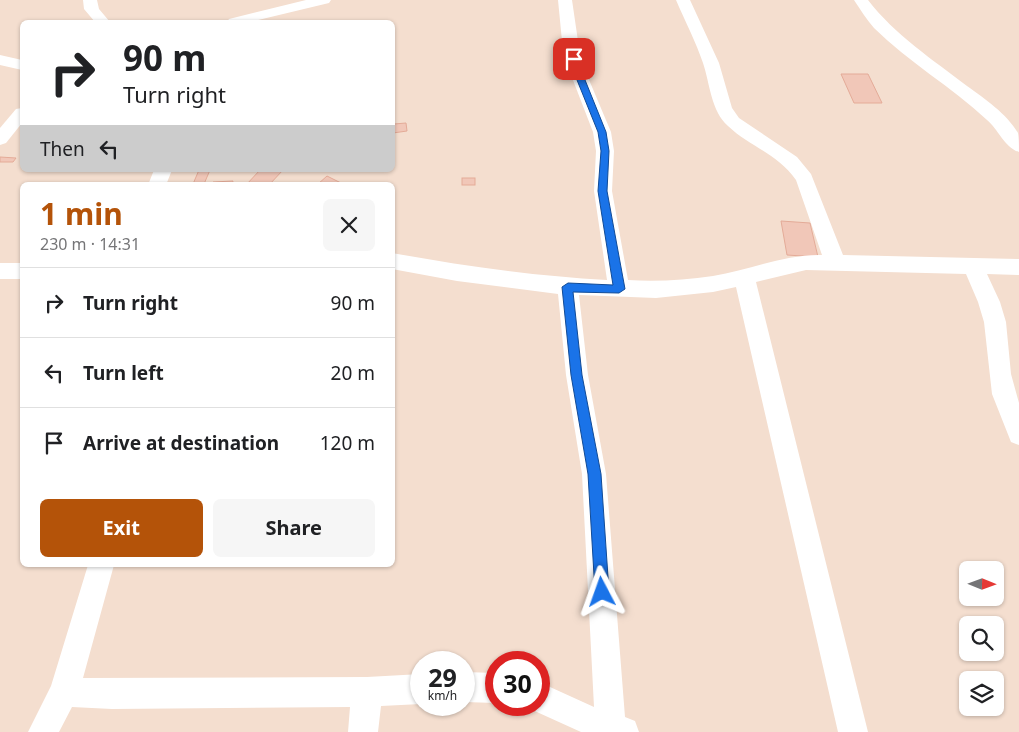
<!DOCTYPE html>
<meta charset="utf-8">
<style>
body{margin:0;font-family:"Noto Sans",sans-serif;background:#f6f6f6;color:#202124;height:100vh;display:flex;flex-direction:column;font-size:19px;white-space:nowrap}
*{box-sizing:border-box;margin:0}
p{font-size:16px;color:#757577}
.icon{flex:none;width:28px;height:28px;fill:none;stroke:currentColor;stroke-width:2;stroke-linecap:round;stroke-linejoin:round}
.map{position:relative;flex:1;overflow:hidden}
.side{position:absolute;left:20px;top:182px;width:375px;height:385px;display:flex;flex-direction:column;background:#fff;border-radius:8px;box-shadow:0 1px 4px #0004}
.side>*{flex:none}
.top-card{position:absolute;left:20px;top:20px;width:375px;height:152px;border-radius:8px;box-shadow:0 1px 4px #0004;background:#fff;color:#202124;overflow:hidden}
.needle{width:32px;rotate:91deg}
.controls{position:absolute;left:959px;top:561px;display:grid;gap:10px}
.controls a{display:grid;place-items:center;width:45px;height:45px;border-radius:8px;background:#fff;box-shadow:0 1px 4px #0004;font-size:25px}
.speed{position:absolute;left:410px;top:651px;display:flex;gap:10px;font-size:25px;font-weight:700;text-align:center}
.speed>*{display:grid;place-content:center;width:65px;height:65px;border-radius:50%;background:#fff;box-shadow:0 1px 4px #0004;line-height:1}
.speed small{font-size:12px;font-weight:400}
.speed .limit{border:8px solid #d22;background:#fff;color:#111}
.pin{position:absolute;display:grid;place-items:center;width:42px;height:42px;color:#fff;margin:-21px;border-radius:10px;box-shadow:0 2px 8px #0006}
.me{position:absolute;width:55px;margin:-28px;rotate:356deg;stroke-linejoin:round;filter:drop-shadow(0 0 4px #0008)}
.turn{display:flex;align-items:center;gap:18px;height:105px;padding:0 20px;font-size:22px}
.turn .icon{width:65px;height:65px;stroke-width:2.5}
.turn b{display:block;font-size:35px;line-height:42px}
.then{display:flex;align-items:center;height:48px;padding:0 20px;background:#0003;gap:10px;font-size:19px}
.round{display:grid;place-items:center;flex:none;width:52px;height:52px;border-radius:8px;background:#f6f6f6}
.summary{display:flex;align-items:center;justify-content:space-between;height:85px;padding:0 20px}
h1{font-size:30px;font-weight:700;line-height:38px;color:#b45309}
.primary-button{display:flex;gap:10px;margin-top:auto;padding:10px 20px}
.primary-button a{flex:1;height:58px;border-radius:8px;background:#b45309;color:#fff;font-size:20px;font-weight:700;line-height:58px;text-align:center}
.primary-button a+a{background:#f6f6f6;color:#202124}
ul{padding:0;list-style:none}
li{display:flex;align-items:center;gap:15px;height:70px;padding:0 20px;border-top:1px solid #e0e0e0}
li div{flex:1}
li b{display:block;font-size:19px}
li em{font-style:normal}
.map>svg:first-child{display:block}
.residential{fill:#f4decf;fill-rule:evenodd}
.building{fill:#f1c7b8;stroke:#e4ab98}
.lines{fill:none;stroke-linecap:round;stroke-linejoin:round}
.minor{fill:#fff;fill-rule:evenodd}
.route{fill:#1a73e8;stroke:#114b97}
</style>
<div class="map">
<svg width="1019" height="732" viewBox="0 0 1019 732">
<rect width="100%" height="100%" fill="#fceee0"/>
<path class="residential" d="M0,0h1019v732h-1019zM22,22h370v148h-370zM22,185h370v380h-370zM968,570h27v28h-27zM968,625h27v27h-27zM421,662h43v43h-43zM496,662h43v43h-43zM968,680h27v28h-27z"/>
<g class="building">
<polygon points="841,74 868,74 882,103 854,103"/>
<polygon points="406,123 407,131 393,133 394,124"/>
<polygon points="0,157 16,158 13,162 0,162"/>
<polygon points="199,170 210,170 204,184 193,184"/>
<polygon points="260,170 283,170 269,185 246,185"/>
<polygon points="327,176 345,185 318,184"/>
<rect x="462" y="178" width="13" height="7"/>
<polygon points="233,181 232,185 212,185 213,182"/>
<polygon points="781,221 810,223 818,257 787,255"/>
</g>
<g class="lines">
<g class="minor">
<polygon points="83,0 97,0 99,9 110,22 95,22 84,9"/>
<polygon points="306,0 331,0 329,3 250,22 227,22 229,19"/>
<path d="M558,0h14l6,41 9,34 24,57 3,19 -2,40 16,89c28,2 57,0 85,-4 36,-6 72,-22 109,-21l-26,-75c-19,-27 -46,-33 -68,-54 -17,-15 -18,-42 -25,-63 -7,-21 -18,-42 -27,-63h14l29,63 13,45 7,10 58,39 14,17 32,81 176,4v16l-32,-1 13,28 6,20 5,52 8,29v42l-8,-3 -19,-48 -8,-72 -6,-20 -12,-28 -160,-4 -50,12 112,450h-30l-102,-445 -23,5 -57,6 -77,-3 9,80 18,99 19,243 10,4 4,11h-58l-53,-24 -1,-3h12v-23l55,25 -12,-233 -16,-99 -8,-81 -101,-13 -65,-12v-16c72,13 143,23 215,27l-13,-89 2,-40 -3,-19 -22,-57 -9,-34z"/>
<path d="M854,0h14c27,35 64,59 99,86 17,12 40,28 51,47 1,5 1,13 1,19 -14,-4 -21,-23 -32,-32 -35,-33 -79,-58 -113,-92 -7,-8 -14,-19 -20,-28z"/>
<polygon points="0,55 22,60 22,70 0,65"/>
<polygon points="22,108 22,123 6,143 0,145 0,128 16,109"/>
<polygon points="154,170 172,170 166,185 148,185"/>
<rect x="0" y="263" width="22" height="16"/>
<polygon points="88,565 114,565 83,678 367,677 421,674 421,704 381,706 378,732 348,732 350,707 112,709 72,707 59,732 28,732 51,686"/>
<polygon points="464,672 496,673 496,703 464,702"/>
</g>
</g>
<polygon class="route" points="574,56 578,59 583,75 606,132 609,151 607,191 625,289 619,293 573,292 582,375 601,474 609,592 607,597 602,599 597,597 595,592 588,474 571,375 562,287 568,283 613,285 598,191 601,151 598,132 575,75 570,59"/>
</svg>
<div class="controls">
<a><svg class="needle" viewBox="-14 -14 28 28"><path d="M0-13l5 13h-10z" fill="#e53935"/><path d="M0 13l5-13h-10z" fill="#757577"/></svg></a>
<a><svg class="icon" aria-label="search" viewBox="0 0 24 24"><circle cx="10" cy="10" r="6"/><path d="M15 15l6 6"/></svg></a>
<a><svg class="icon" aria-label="layers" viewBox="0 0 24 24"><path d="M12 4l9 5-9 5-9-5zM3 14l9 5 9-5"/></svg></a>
</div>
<div class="speed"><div>29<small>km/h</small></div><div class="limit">30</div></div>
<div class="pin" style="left:574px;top:59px;background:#d93025"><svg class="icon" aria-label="arrive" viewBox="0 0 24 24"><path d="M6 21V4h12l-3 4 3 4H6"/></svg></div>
<svg class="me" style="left:602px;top:592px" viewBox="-20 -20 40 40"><path d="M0-17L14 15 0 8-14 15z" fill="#1a73e8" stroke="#fff" stroke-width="4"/></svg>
<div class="top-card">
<div class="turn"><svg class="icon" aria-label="right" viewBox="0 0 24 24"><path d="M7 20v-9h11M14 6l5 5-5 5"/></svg><div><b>90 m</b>Turn right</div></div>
<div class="then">Then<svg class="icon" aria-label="left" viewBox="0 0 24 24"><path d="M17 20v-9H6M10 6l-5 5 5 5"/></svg></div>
</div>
<section class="side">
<div class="summary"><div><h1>1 min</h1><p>230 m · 14:31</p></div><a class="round"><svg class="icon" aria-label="close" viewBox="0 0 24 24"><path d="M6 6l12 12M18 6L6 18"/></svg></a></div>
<ul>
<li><svg class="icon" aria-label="right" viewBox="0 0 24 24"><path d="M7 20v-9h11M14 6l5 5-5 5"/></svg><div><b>Turn right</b></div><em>90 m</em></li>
<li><svg class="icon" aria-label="left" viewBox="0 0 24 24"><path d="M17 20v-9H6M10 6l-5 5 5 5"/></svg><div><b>Turn left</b></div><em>20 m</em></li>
<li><svg class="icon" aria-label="arrive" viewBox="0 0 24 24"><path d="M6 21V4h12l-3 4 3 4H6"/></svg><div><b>Arrive at destination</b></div><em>120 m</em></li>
</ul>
<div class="primary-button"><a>Exit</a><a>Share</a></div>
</section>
</div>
